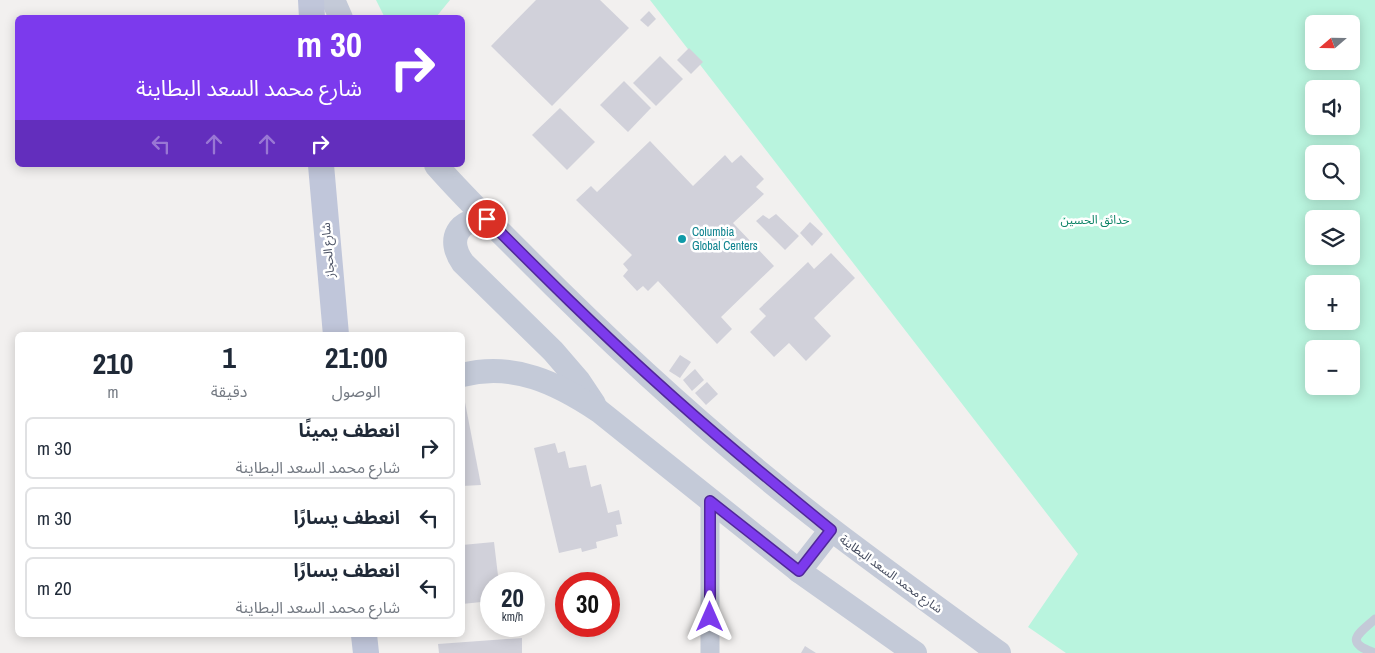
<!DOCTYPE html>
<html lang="ar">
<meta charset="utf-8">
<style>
body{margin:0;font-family:"Archivo Narrow","Noto Sans Arabic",sans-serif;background:#f6f6f7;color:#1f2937;direction:rtl;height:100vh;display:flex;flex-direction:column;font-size:19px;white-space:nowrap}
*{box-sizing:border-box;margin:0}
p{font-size:16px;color:#747a83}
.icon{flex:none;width:28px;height:28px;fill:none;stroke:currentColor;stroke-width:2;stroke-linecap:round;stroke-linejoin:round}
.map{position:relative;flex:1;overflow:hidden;direction:ltr}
.sheet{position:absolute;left:15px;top:332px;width:450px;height:305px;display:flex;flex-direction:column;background:#fff;border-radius:8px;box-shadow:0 2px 12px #0003;direction:rtl}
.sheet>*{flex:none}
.banner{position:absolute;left:15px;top:15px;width:450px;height:152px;border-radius:8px;box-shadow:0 2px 12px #0003;direction:rtl;background:#7c3aed;color:#fff;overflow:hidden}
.needle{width:32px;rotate:250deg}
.buttons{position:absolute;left:1305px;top:15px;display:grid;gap:10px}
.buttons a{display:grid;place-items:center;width:55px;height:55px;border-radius:8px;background:#fff;box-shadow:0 2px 12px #0003;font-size:25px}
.speed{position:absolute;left:480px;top:572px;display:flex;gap:10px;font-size:25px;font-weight:700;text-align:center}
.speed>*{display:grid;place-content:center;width:65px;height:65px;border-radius:50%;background:#fff;box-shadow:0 2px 12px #0003;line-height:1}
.speed small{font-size:12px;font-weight:400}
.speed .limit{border:8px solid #d22;background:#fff;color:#111}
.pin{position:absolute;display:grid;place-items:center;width:42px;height:42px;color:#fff;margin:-21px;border:2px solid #fff;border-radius:50%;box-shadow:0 1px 5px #0007}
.me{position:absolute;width:55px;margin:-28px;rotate:0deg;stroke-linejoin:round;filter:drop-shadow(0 0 4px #0008)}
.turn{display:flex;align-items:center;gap:18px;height:105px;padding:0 20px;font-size:22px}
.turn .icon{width:65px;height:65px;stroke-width:2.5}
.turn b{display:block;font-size:35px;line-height:42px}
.lanes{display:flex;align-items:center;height:48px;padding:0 20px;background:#0003;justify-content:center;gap:25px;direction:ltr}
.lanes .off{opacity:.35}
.eta{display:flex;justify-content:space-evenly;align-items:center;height:85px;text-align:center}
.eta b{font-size:30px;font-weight:700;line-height:35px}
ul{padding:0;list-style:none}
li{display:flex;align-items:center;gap:15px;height:62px;margin:0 10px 8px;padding:0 10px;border:2px solid #e0e1e3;border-radius:8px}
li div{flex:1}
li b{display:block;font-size:19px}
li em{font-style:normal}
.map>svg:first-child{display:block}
.green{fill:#b9f4de;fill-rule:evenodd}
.building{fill:#d1d1da}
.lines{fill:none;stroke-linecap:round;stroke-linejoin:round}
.service{stroke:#c4cad8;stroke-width:9}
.minor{stroke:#c4cad8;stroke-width:19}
.tertiary{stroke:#c4cad8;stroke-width:24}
.secondary{stroke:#c0c6da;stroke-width:26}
.route-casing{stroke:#51269a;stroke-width:12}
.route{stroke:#7c3aed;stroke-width:9}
.culture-dot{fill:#0f9aa8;stroke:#fff;stroke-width:2}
.labels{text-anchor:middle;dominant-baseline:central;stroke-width:5;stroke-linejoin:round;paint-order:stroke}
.park-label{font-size:12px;fill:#0d8366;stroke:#fff}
.culture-label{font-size:12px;fill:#0d838f;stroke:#fff;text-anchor:start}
.street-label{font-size:12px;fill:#454c5f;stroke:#fff}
</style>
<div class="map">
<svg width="1375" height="653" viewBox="0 0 1375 653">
<rect width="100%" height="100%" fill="#f2f0ef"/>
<g class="green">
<polygon points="376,0 450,0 436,17 385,18"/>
<path d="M650,0h725v653h-309l-38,-26 50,-73zM1314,24h37v37h-37zM1314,89h37v37h-37zM1314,154h37v37h-37zM1314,219h37v37h-37zM1314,284h37v37h-37zM1314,349h37v37h-37z"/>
</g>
<g class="building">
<polygon points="536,0 600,0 629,28 552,106 491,46"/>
<polygon points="649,11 656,19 648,27 640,20"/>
<polygon points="689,48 703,62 691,74 677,60"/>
<polygon points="660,56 683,79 656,106 633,83"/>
<polygon points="624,81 651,108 628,132 600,105"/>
<polygon points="560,108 595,142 567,170 532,135"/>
<polygon points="650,141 693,186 725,155 732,163 741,155 764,179 756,187 764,194 733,223 774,266 721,317 732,329 717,344 658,281 648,291 643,286 637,291 623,276 628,270 623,264 632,255 576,200 591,186 597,192"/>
<polygon points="776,214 799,236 785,250 756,221 763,215 769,219"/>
<polygon points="810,222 823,234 812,246 800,233"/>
<polygon points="831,253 855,278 814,318 831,336 806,361 789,343 774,357 750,332 766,316 759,309 808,262 814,269"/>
<polygon points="680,355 691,362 680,378 669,371"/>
<polygon points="695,369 704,380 692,391 683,380"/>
<polygon points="707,382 718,394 706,405 695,393"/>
<polygon points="462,392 463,392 481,485 462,486"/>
<polygon points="555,443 558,453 565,451 569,468 586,465 591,487 601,484 608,513 619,510 622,524 616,525 618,536 596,542 597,548 582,552 581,548 559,553 534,448"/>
<polygon points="494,542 499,584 491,584 491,601 462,604 462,545"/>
<polygon points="522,638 522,653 439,653 438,644"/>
<polygon points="805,646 816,653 801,653"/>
</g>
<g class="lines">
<path class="service" d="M1375,619c-18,16 -31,23 0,34"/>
<polyline class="minor" points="710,653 710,501"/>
<g class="tertiary">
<polyline points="333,0 341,18"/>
<path d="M436,165c27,31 57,60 86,89 97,98 200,192 310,276 55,42 111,82 167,123"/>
<path d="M487,219c-29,0 -41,20 -24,44l90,88 25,29 16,24"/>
<path d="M462,375c52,-13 95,8 137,36l200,160 116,82"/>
<polyline points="799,571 831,530"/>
</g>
<g class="secondary">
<polyline points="311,0 312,18"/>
<polyline points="321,165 336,335"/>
<polyline points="364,635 366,653"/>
</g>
</g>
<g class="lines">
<defs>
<path id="route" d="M487,219c55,55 109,109 167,161 57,52 117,101 177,150l-32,41 -89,-70v116"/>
</defs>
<use href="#route" class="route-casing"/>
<use href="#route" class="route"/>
</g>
<circle class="culture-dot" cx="682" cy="239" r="5"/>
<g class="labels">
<g class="park-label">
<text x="1095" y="220">حدائق الحسين</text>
</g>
<g class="culture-label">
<text x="692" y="232">Columbia<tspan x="692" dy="14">Global Centers</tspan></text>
</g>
<g class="street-label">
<text transform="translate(328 250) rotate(-95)">شارع الحجاز</text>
<text transform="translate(891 574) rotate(36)">شارع محمد السعد البطاينة</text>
</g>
</g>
</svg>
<div class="buttons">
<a><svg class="needle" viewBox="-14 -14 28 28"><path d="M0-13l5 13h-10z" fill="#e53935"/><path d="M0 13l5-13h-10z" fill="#747a83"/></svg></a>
<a><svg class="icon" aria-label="sound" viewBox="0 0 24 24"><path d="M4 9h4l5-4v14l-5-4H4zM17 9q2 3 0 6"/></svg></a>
<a><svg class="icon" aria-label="search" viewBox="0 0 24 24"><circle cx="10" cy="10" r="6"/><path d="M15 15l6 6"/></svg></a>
<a><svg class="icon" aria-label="layers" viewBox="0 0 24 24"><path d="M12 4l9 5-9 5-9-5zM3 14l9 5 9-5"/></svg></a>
<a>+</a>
<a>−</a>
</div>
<div class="speed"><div>20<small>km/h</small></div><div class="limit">30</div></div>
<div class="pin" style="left:487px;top:219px;background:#d93025"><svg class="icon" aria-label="arrive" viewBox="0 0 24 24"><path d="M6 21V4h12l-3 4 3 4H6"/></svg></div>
<svg class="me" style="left:710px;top:617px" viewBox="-20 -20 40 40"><path d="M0-17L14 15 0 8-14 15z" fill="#7c3aed" stroke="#fff" stroke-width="4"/></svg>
<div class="banner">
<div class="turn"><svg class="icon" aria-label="right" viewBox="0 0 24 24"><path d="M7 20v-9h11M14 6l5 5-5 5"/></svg><div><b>30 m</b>شارع محمد السعد البطاينة</div></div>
<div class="lanes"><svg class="icon off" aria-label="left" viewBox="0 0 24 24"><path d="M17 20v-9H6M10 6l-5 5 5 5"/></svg><svg class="icon off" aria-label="ahead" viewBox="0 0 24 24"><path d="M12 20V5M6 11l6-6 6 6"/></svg><svg class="icon off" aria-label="ahead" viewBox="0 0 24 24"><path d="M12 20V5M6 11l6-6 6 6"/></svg><svg class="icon" aria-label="right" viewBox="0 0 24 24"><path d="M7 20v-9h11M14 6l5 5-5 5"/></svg></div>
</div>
<section class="sheet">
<div class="eta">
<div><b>21:00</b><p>الوصول</p></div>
<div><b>1</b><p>دقيقة</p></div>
<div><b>210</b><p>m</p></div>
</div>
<ul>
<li><svg class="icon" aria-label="right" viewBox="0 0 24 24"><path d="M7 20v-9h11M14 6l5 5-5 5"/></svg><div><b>انعطف يمينًا</b><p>شارع محمد السعد البطاينة</p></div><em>30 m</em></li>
<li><svg class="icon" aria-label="left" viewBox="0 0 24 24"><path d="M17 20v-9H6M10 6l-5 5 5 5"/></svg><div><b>انعطف يسارًا</b></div><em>30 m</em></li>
<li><svg class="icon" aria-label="left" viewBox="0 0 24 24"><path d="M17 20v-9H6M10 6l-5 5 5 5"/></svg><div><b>انعطف يسارًا</b><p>شارع محمد السعد البطاينة</p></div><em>20 m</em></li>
</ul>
</section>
</div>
